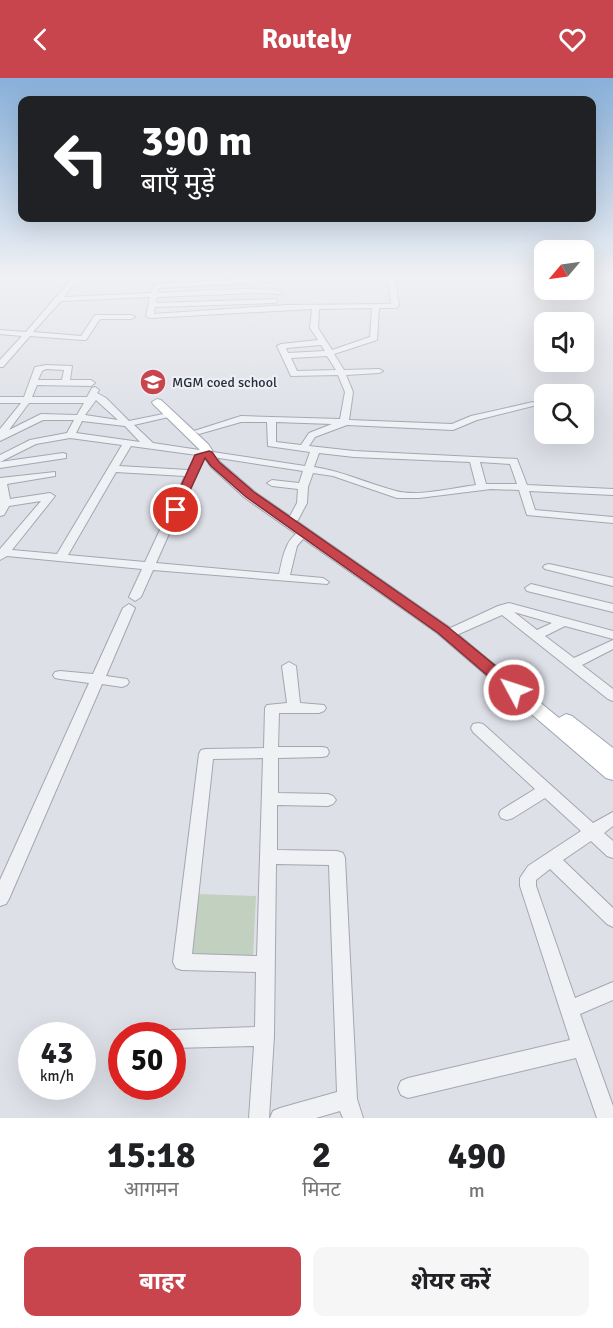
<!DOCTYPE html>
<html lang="hi">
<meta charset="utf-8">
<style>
body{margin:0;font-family:Signika,"Noto Sans Devanagari",sans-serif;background:#f6f6f6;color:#202124;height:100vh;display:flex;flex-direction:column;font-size:22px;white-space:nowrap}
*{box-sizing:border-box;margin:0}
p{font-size:20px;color:#757577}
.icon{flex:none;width:33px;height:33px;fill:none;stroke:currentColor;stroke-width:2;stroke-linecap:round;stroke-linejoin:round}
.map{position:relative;height:1040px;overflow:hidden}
.panel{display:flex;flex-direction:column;background:#fff;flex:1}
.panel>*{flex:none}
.hud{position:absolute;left:18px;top:18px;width:578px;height:126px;border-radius:12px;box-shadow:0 6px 24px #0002;background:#202124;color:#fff;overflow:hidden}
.needle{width:39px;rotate:241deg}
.fabs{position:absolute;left:534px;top:162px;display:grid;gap:12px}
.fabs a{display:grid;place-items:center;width:60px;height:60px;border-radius:12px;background:#fff;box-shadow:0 6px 24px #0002;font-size:30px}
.speed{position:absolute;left:18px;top:944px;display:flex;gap:12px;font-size:30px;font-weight:700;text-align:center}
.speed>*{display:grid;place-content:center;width:78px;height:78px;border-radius:50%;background:#fff;box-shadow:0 6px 24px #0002;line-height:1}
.speed small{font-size:15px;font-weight:400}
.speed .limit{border:9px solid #d22;background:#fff;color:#111}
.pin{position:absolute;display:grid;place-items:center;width:51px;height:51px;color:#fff;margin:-26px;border:3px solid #fff;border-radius:50%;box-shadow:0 2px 6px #0007}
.me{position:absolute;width:66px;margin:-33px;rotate:310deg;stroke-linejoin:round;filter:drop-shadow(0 0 4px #0008)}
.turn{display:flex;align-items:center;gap:21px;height:126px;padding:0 24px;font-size:27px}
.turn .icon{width:78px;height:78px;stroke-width:2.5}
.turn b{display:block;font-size:42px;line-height:51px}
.eta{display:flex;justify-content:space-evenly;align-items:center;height:102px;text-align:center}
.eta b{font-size:36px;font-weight:700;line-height:42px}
.action{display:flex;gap:12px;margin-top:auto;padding:12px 24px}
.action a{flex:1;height:69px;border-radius:12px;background:#c9454d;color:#fff;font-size:24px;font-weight:700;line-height:69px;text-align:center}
.action a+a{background:#f6f6f6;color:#202124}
header{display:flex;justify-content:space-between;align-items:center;height:78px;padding:0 24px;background:#c9454d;color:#fff;font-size:27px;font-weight:700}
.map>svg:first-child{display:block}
.green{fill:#c2d0bf}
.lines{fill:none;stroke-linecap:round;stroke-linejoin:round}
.minor-casing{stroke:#a3a7b1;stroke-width:2}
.major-casing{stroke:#9da4b2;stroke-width:2}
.minor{fill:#f0f1f5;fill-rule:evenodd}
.major{fill:#fff;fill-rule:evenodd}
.route{fill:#c9454d;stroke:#832d32;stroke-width:1.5}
.labels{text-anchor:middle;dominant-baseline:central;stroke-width:4.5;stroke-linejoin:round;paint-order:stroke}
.far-poi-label{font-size:14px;fill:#272d3d;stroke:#edeff4;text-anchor:start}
</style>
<header><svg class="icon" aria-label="back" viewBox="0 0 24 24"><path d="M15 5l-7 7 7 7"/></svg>Routely<svg class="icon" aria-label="heart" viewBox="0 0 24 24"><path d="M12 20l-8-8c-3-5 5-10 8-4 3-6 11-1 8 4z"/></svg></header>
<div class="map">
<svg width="613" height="1040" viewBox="0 0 613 1040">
<rect width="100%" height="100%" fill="#dde0e7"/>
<polygon class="green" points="197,816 256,818 253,878 190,878"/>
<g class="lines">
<defs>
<g id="minor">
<path d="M73,199h6l-15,20 87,-4 2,-7 3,-2 129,-7 3,2 -3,2 -126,7 -1,5c22,-1 111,-8 125,-1l-3,2 -27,-1 -96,4 -1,6 119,-4 3,2 -3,2 -120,4 -1,7 132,-9 105,-1 -2,-20 -27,-7h11l16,3v-3h6l4,29 -4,2h-16l-2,32 -43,14 10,16 35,-1 4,2 -4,2 -33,2 7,17 -4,28 103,4 19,-8 62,-14 4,3 -60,15 -24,10 -106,-5 -32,12 -6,9 45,5 163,8 10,26 86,4v6l-84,-4 6,19 78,7v6l-86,-8 -8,-25 -28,-1 -72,9h-22l-64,-22 -20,-3 -5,14 -1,16 -9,17 -4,1 -5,-3 8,-15 1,-14 -26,-3 -5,-3 5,-3 27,3 4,-12 -97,-15 -10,17 -40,90 123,11c4,-16 6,-37 24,-44l5,3 -11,13 -7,29 33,3 6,4 -2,2 -174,-14 -12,27 -6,4 -6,-4 13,-28 -135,-13 -7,4v-11l41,-48 -32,5 -5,9 -4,1v-38l55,-6v4l-48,8 3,15 40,-6 5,3 -43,54 45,4 65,-109 -52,-7 -34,6 -36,18v-7l30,-15 37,-7 7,-13h-31l-43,21v-12l21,-26h-21v-6h24l11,-30 11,-2 26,1 -2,14h21l4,3 -4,3 -54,-1 -5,12h55l5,-9 3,-1 4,3 -2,3 9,5 23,23 44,-9v4l-39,9 19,18 152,23 5,-14 -42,-6 -1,-24h-26l-42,12 -5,-3 47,-15 99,3 5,-27 -7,-17 -47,1 -14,-30 4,-2 37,-4 -8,-12 2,-19 -162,9 -4,-2 4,-19 -89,4 -28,31 48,4 14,-21h36l4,2 -4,2h-31l-14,21h-3l-53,-4 -27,31h-3v-7l22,-24 -22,-2v-4l26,2zM372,230l-2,29 -38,13 -14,-22 1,-19zM321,267l4,6 -37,2 -2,-5zM327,278l9,14 -39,1 -6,-13zM46,291l18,1 -2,10h-24l4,-9zM96,322l22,20 -33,-5zM29,325h55l-7,12 -36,-1 -32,16zM82,343l43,5 15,16 -64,-9zM276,344l56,2 -23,9 -8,12 -25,-3zM131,368l66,9 -9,15 -69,-4zM319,375l35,4 116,5 6,23c-23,3 -58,12 -80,6 -28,-7 -53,-20 -82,-24zM480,384l30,2 7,20h-31zM116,394l69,4 -40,86 -77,-7z"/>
<polygon points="63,375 66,376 66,380 0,390 0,384"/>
<polygon points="549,486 613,500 613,508 545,491 543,489 545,487"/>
<polygon points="531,506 613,526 613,534 527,513 525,510"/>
<path d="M509,525l104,28v8l-48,-13 -20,10 29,22 39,-18v9l-31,16 31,24v12l-5,-2 -106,-84 -50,22 -4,1 -6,-4 2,-3 54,-25zM514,534l38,11 -15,7z"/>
<polygon points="129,526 135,530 106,598 127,601 129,604 127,607 122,609 102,606 9,821 6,826 0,828 0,802 89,605 60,601 55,600 53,597 55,594 60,593 93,596 123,530"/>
<path d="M289,584l7,4 4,37 24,2 2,3 -2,3 -5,2h-40l-1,34h44l5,1 2,4 -2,4 -5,1 -44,1v35l50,1 5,2 3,4 -3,4 -5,2 -51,-1v45l60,1 6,2 2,5 12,241 6,19h-20l-3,-7 -24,7h-46l3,-7 7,-3 57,-16 -8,-227 -53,-1 -2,172 -5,82h-20l5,-72 -82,2v-13h-8l1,-3 7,-2 83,-3 1,-55 -74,-2 -6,-2 -3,-6 26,-208 2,-4 5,-1 58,-1 1,-40 2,-3 20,-2 -5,-37zM263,680l-6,198 -65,-2 21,-195z"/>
<polygon points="478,645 483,646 593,745 613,734 613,748 604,755 613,763 613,780 607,778 591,763 563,782 613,830 613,849 607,846 550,791 536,802 536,808 575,920 613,904 613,922 580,936 613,1028 613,1040 597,1040 576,980 408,1020 401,1017 398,1010 401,1003 408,1000 570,962 520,808 520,800 528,788 581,753 545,720 513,740 507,742 501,740 499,736 501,732 535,711 473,654 471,650 473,646"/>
</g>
<polygon id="major" points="157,321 161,322 208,366 220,384 255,414 449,549 559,640 566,636 572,638 613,670 613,702 606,700 437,555 245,420 211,389 199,371 153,326 152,324"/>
</defs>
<use href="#minor" class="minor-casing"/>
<use href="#major" class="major-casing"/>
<use href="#minor" class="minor"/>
<use href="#major" class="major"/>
</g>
<linearGradient id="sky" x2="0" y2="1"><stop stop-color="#88b0da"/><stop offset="0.58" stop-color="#f0f1f4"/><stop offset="1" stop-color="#f0f1f4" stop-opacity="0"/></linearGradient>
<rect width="613" height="344" fill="url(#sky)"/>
<polygon class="route" points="209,373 212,374 219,384 254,414 448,549 520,608 522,612 520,616 509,616 438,555 246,419 211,388 205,380 181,432 176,435 171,434 170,432 195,377"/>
<defs>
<symbol id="school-disc" viewBox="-11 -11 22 22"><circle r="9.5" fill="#c9454d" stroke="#edeff4"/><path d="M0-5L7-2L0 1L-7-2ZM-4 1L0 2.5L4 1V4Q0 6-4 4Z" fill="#fff"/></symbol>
</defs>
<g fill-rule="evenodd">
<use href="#school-disc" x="138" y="289" width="30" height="30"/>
</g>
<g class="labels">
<g class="far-poi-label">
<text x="172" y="304">MGM coed school</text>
</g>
</g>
</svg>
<div class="fabs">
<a><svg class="needle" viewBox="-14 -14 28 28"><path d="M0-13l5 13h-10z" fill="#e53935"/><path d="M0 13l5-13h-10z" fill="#757577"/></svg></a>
<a><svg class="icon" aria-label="sound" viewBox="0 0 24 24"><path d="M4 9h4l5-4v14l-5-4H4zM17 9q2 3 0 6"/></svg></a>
<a><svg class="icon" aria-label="search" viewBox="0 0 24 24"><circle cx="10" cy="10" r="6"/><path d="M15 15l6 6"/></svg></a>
</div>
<div class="speed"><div>43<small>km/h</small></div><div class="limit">50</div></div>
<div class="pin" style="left:176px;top:432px;background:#d93025"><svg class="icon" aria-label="arrive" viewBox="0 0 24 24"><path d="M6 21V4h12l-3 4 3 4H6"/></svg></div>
<svg class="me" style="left:514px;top:612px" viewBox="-20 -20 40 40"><circle r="17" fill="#c9454d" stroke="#fff" stroke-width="3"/><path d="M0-11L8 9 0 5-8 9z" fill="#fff"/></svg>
<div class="hud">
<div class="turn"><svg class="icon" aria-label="left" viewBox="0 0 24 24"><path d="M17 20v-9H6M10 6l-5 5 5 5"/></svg><div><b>390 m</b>बाएँ मुड़ें</div></div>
</div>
</div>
<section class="panel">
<div class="eta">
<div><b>15:18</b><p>आगमन</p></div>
<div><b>2</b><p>मिनट</p></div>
<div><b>490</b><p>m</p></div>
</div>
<div class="action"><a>बाहर</a><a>शेयर करें</a></div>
</section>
